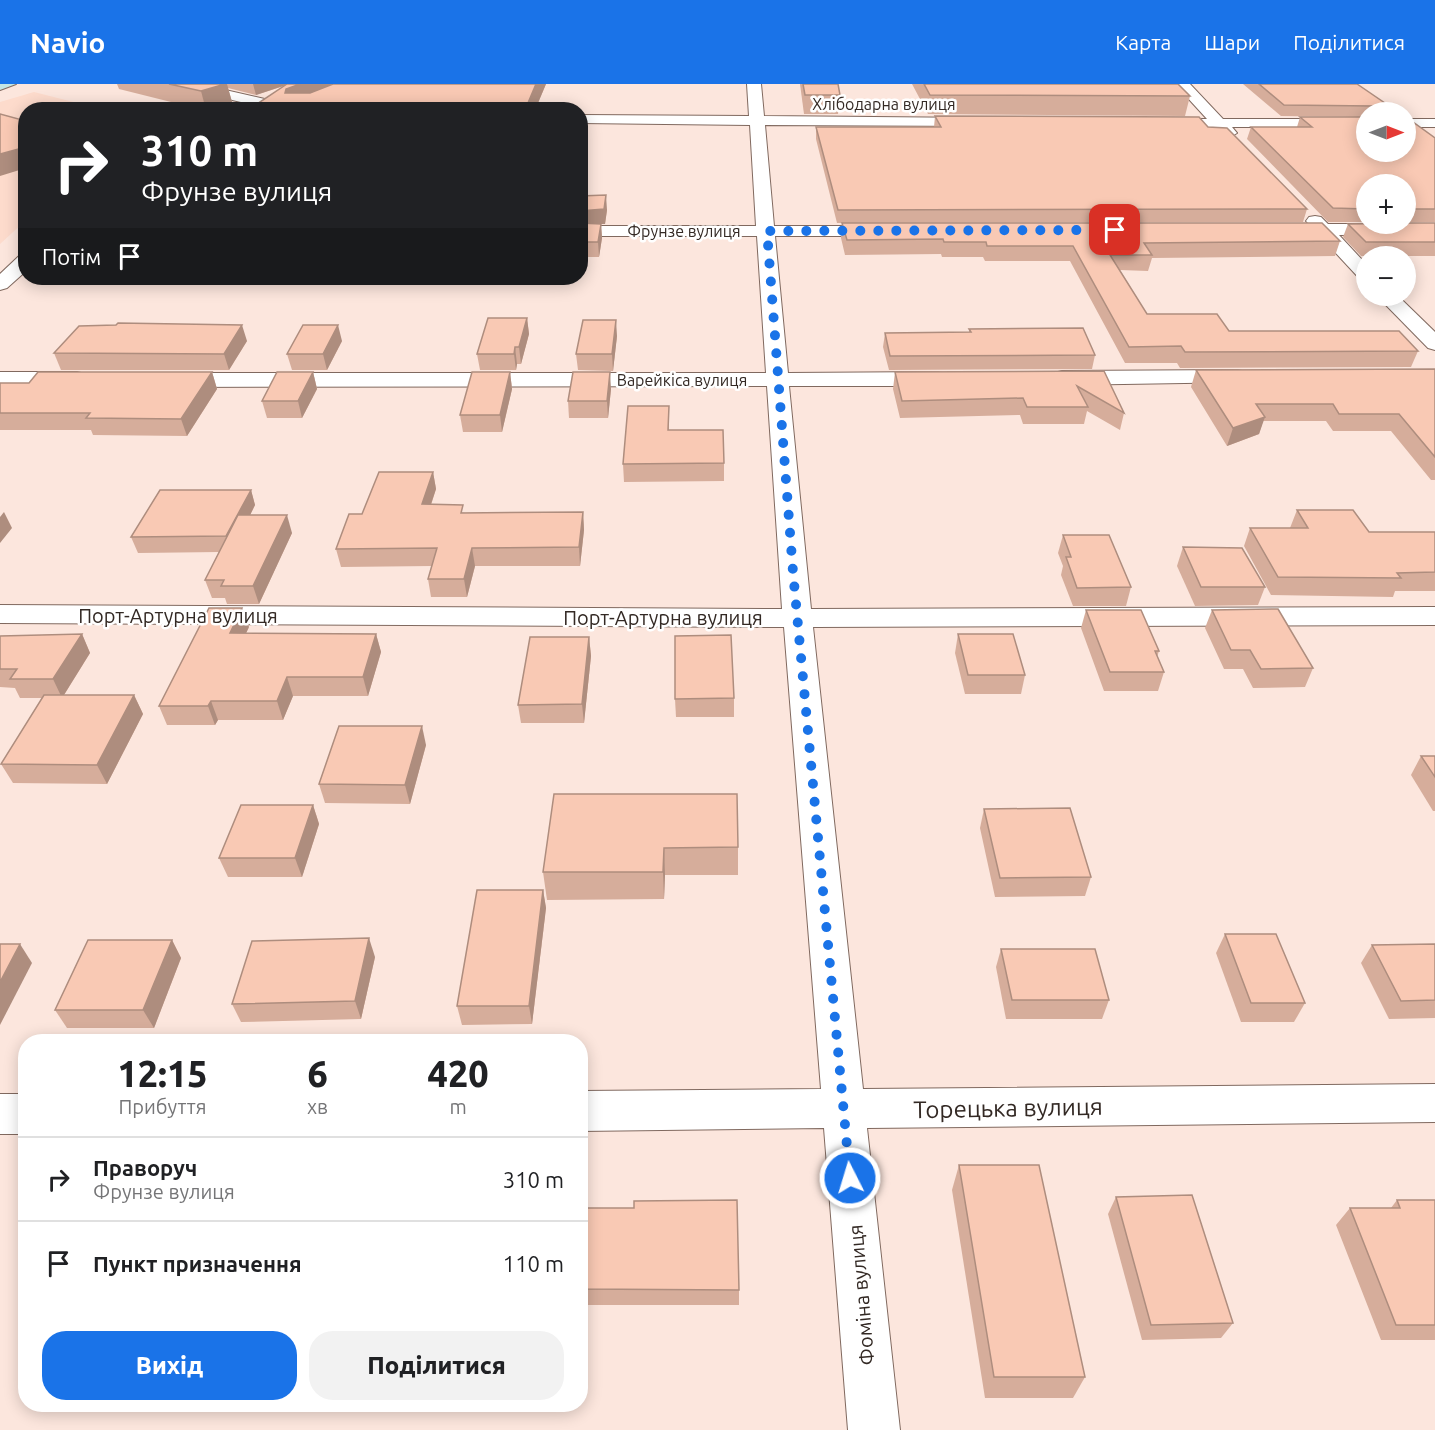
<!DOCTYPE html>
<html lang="uk">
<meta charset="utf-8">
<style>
body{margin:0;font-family:Ubuntu,sans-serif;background:#f2f2f2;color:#202124;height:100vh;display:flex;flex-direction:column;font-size:22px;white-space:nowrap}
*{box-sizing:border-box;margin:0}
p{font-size:20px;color:#757577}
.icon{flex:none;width:33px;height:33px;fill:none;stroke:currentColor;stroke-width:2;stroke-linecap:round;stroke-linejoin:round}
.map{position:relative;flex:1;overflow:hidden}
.sheet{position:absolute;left:18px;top:950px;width:570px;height:378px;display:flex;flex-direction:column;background:#fff;border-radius:24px;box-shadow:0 3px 15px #0003}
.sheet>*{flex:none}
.guide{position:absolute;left:18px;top:18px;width:570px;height:183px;border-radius:24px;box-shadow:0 3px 15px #0003;background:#202124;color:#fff;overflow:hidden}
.needle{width:39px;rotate:90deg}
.buttons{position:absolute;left:1356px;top:18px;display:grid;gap:12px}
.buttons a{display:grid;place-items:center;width:60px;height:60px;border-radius:50%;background:#fff;box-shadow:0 3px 15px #0003;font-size:30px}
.pin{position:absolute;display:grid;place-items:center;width:51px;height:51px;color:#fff;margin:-26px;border-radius:12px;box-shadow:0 3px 9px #0006}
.me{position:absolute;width:66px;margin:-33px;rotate:355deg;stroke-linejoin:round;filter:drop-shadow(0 0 4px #0008)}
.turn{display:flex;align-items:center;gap:21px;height:126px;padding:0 24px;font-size:27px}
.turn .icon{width:78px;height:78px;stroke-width:2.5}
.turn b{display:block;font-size:42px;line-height:51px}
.then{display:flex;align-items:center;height:57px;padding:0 24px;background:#0003;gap:12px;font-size:22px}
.eta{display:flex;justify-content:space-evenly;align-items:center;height:102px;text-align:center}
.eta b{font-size:36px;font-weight:800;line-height:42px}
.action{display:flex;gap:12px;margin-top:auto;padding:12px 24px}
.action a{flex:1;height:69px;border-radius:24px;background:#1a73e8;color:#fff;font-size:24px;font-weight:800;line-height:69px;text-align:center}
.action a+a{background:#f2f2f2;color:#202124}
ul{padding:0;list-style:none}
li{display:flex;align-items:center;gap:18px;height:84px;padding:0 24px;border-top:2px solid #e0e0e0}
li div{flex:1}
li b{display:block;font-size:22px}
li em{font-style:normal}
header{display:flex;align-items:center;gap:36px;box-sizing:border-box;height:84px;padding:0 30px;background:#1a73e8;color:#fff}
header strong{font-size:28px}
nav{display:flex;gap:33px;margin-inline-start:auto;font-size:21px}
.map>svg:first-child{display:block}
.built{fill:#fddbcc}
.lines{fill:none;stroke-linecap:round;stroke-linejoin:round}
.street-casing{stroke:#80695f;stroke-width:2}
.secondary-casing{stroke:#80695f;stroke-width:2}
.street{fill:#fff;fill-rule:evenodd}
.secondary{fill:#c5e5e4;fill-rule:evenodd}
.wall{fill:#d6ad9b}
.shaded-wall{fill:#ae8d7e}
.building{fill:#f9c9b4;stroke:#ae8d7e;stroke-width:1.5}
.route{stroke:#1a73e8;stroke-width:10;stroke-dasharray:0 18}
.labels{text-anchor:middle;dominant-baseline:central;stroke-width:5;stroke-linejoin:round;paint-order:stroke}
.far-street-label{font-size:16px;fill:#332924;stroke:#fff}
.street-label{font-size:20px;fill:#332924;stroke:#fff}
.near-street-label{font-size:24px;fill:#332924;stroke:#fff}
</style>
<header>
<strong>Navio</strong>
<nav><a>Карта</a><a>Шари</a><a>Поділитися</a></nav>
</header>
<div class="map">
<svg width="1435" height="1346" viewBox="0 0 1435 1346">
<rect width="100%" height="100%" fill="#fce6dd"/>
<polygon class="built" points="34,8 101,25 26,26 25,137 0,160 0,18"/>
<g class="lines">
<defs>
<g id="street">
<polygon points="174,0 199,0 269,16 274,17 279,26 265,26 263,23 176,3"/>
<polygon points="747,0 761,0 764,32 981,34 988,38 981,42 765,41 774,142 887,142 896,147 887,152 775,152 788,289 938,288 946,290 949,295 946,300 938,302 789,302 811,525 1435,523 1435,541 813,543 863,1005 1435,1000 1435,1038 867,1044 900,1346 848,1346 824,1044 580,1047 580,1007 821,1005 784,543 0,539 0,521 782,525 767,302 171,303 163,301 160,296 163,291 171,289 766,289 757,152 580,152 580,142 756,142 750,41 580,39 580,31 749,32"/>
<polygon points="1175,0 1190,0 1223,35 1366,35 1366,43 1232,43 1237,49 1229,54 1224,52 1215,43 1156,42 1154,39 1161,35 1207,35"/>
<rect x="1406" y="35" width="29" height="8"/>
<polygon points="1315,132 1321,133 1328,140 1435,140 1435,150 1339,151 1366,180 1366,196 1359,194 1319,151 1284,151 1275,146 1284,141 1309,140 1306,137 1309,133"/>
<polygon points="26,170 26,187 7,204 0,206 0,190 19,172"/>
<polygon points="1377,212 1398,212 1435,248 1435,266 1428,264"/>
<polygon points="1238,286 1246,288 1249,293 1246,298 1062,301 1054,299 1051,294 1054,289 1062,287"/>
<polygon points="0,288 77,288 85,290 88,295 85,300 77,302 0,302"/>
<rect x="0" y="1010" width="26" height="40"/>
</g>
<polygon id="secondary" points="0,0 16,0 0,6"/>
</defs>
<use href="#street" class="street-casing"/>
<use href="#secondary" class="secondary-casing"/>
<use href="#street" class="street"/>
<use href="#secondary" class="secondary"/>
</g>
<g class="wall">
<polygon points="117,0 546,0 535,26 248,26 284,2 256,11 228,4 232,18 209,26 203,26 119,5"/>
<polygon points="800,0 838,0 840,11 838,30 804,30"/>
<polygon points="912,0 1178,0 1190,12 1185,32 928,30"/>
<polygon points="1243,0 1357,0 1398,28 1366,28 1366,33 1281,32"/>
<polygon points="935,32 1208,43 1307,125 1303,138 837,139 816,55 816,43 934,43"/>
<polygon points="1300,33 1435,54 1435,138 1406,138 1406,100 1366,100 1366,138 1328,138 1247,55 1251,43 1297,43"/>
<polygon points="580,112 607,126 605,140 601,140 602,154 599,173 580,173"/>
<polygon points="842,139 1340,157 1335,172 1152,174 1148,187 1120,186 1147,230 1229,247 1418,267 1411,283 1180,284 1177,279 1125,279 1070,177 985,177 983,173 942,173 941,170 845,171 841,154"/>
<polygon points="1435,139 1435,172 1361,172 1343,153 1348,140"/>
<polygon points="527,234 529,250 521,280 517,280 516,286 480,286 477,270"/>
<polygon points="969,245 1095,271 1092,285 889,286 883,263 885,249 969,248"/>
<polygon points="617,252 613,287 578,286 576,270"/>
<polygon points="247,257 229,286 61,286 54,269"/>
<polygon points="342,257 327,286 292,286 287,270"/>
<polygon points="1435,285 1435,396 1431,396 1391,347 1333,347 1326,337 1263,337 1259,350 1227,362 1191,303 1196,286"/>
<polygon points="1104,287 1124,329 1120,346 1087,327 1084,340 1023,340 1020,331 900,334 893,305 895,288"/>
<polygon points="212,288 217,305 187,352 93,351 91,346 0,346 0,299 29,299"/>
<polygon points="313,288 317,305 302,334 267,334 262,317"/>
<polygon points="510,288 512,305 502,348 463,348 460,331"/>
<polygon points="611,305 608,334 569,334 568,317"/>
<polygon points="669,322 669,346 724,379 724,397 624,398 623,380"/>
<polygon points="433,388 436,405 431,421 465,429 583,428 584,446 580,482 475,482 467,513 431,513 428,495 432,482 341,483 336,465 362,430"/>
<polygon points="251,406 255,421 250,431 292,449 259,520 227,520 225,514 212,514 205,496 219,468 138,469 131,453"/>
<polygon points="1297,426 1369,448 1435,448 1435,507 1395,507 1393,513 1271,511 1244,462 1250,444 1290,444"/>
<polygon points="1063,451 1131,503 1126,522 1073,522 1061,491 1063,482 1058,469"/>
<polygon points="1183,463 1265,503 1258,521 1195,522 1177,482"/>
<polygon points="1086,526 1159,567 1157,573 1164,588 1158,607 1104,607 1081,544"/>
<polygon points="1212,526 1313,584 1305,603 1253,604 1243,585 1224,585 1205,544"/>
<polygon points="249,543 246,549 376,550 381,568 368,612 293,612 283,636 218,636 215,641 167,641 159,622"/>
<polygon points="82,550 90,569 64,611 134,611 143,630 107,700 13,699 1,680 42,614 20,614 15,604 0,603 0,552"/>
<polygon points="958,550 1025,591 1021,610 965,610 955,569"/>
<polygon points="589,553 591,572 584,639 521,639 518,621"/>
<polygon points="734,614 734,633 676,633 675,615"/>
<polygon points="426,661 410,720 325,719 319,700"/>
<polygon points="1421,672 1435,672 1435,727 1433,727 1411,691"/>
<polygon points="554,710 738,763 738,791 665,791 664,815 547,816 543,788"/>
<polygon points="313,721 319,740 302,793 228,793 219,774"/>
<polygon points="984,725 1091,793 1085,812 995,813 980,744"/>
<polygon points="543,806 546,824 532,940 462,941 457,922"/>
<polygon points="1225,850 1305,919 1294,938 1241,938 1216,869"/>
<polygon points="172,856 181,874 154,944 67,944 55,926"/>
<polygon points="1435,860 1435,934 1389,935 1361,879 1372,861"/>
<polygon points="1001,865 1109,916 1102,935 1006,935 996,883"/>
<polygon points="375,873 361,935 241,938 232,920"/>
<polygon points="959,1081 1085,1293 1073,1314 985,1314 952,1106"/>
<polygon points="1116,1113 1233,1239 1221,1254 1142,1256 1108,1130"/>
<polygon points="1397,1116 1435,1116 1435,1256 1381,1256 1336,1141 1350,1124 1391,1124"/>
<polygon points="580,1124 634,1124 739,1206 739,1221 580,1221"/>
</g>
<g class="shaded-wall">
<polygon points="225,0 227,0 232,18 209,26 206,26 201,7"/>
<polygon points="253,0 289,0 256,11"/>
<polygon points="300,0 354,0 290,24 285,9 286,5"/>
<polygon points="536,0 546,0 535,26 525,26"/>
<polygon points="26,63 26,84 0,92 0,70"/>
<polygon points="606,111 607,126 605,140 601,140 602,154 599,173 598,158 580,142 580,127"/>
<polygon points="527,234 529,250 521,280 519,263"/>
<polygon points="616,236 617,252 613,287 612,270"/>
<polygon points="242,241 247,257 229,286 224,270"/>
<polygon points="338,241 342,257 327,286 323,270"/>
<polygon points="515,263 517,280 516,286 514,270"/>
<polygon points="212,288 217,305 187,352 181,335"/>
<polygon points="313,288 317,305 302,334 298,317"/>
<polygon points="510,288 512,305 502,348 500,331"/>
<polygon points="610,288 611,305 608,334 607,317"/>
<polygon points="1265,333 1259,350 1227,362 1233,344"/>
<polygon points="433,388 436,405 425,438 422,420"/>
<polygon points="251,406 255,421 232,468 226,452"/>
<polygon points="4,428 12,444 0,459 0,433"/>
<polygon points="583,428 584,446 580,482 579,463"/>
<polygon points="287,431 292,449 259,520 253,502"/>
<polygon points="472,464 475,482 467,513 464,495"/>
<polygon points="242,524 249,543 237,568 230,549"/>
<polygon points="82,550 90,569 62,614 53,595"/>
<polygon points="376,550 381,568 368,612 363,593"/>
<polygon points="589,553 591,572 584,639 582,620"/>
<polygon points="287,593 293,612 283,636 277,617"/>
<polygon points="134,611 143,630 107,700 97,681"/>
<polygon points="211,617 218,636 215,641 208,622"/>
<polygon points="422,642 426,661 410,720 405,701"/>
<polygon points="313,721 319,740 302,793 295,774"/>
<polygon points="664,764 665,791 664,815 663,788"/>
<polygon points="543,806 546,824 532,940 529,922"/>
<polygon points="369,854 375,873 361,935 355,917"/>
<polygon points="172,856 181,874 154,944 143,926"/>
<polygon points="20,860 32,879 0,941 0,898"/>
</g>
<g class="building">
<polygon points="169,0 225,0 201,7"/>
<polygon points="287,0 300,0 286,5 285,9 310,9 333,0 536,0 525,26 486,26 469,19 466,26 248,26"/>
<polygon points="803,0 838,0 840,11 805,11"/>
<polygon points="924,0 1178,0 1190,12 930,11"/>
<polygon points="1259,0 1357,0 1398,28 1371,28 1372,22 1284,21"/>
<polygon points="0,30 26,37 26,63 0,70"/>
<polygon points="935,32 1199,33 1208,43 1227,44 1307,125 838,126 816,43 941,43"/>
<polygon points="1300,33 1366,33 1366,68 1406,68 1406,33 1435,54 1435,125 1406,125 1406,100 1366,100 1366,125 1333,124 1251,43 1312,43"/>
<polygon points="606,111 604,125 580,127 580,112"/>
<polygon points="580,139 601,140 598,158 580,158"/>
<polygon points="842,139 1322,139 1340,157 1144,159 1152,171 1110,171 1147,230 1217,230 1229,247 1399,247 1418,267 1185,268 1181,262 1129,263 1073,162 987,162 986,158 944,158 943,155 847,156"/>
<polygon points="1406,139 1435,139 1435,158 1366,158 1348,140"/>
<polygon points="488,234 527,234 519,263 515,263 514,270 477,270"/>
<polygon points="583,236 616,236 612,270 576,270"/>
<polygon points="118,239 242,241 224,270 54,269 79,242 116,241"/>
<polygon points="303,241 338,241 323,270 287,270"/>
<polygon points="1083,244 1095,271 890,272 885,249 971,248 969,245"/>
<polygon points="1435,285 1435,373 1399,330 1339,330 1333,320 1256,320 1265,333 1233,344 1196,286"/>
<polygon points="1104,287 1124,329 1077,302 1088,323 1027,323 1023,314 902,317 895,288"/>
<polygon points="38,288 212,288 181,335 86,334 90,329 0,329 0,299 29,299"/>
<polygon points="277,288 313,288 298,317 262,317"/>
<polygon points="472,288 510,288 500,331 460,331"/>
<polygon points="573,288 610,288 607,317 568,317"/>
<polygon points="628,322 669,322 668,346 723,346 724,379 623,380"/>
<polygon points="379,388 433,388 422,420 463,421 461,429 583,428 579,463 472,464 464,495 428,495 437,464 336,465 349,430 362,430"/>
<polygon points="160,406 251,406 226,452 131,453"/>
<polygon points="1297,426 1353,426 1369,448 1435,448 1435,488 1397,489 1401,494 1278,493 1250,444 1308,444"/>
<polygon points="238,431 287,431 253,502 221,502 224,496 205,496"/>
<polygon points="1063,451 1109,451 1131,503 1077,504 1066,473 1071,473"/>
<polygon points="1183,463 1242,464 1265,503 1201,503"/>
<polygon points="209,524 242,524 230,549 376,550 363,593 287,593 277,617 211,617 208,622 159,622"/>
<polygon points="1278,525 1313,584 1261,585 1250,566 1231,566 1212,526"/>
<polygon points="1086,526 1141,526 1159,567 1155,567 1164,588 1110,588"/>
<polygon points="82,550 53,595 10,595 17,585 0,585 0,552"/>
<polygon points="958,550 1013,550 1025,591 968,591"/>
<polygon points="731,551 734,614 675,615 675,552"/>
<polygon points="530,553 589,553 582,620 518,621"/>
<polygon points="44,611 134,611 97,681 1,680"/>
<polygon points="339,642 422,642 405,701 319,700"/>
<polygon points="1421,672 1435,672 1435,693"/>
<polygon points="554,710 737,710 738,763 664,764 663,788 543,788"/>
<polygon points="241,721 313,721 295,774 219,774"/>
<polygon points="1070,724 1091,793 1000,794 984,725"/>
<polygon points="477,806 543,806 529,922 457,922"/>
<polygon points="1225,850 1276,850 1305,919 1251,919"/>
<polygon points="369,854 355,917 232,920 252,857"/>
<polygon points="88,856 172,856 143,926 55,926"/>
<polygon points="0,860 20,860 0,898"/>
<polygon points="1435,860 1435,916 1401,917 1372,861"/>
<polygon points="1001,865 1095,865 1109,916 1012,916"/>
<polygon points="959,1081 1039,1081 1085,1293 994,1293"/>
<polygon points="1192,1111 1233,1239 1151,1241 1116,1113"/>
<polygon points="737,1116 739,1206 580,1205 580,1124 634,1124 634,1117"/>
<polygon points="1397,1116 1435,1116 1435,1241 1396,1241 1350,1124 1400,1124"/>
</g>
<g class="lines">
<polyline class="route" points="850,1094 793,488 767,147 1115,146"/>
</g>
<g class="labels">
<g class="far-street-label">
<text x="884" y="20">Хлібодарна вулиця</text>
<text x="684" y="147">Фрунзе вулиця</text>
<text x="682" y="296">Варейкіса вулиця</text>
</g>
<g class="street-label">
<text x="178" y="531">Порт-Артурна вулиця</text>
<text x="663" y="533">Порт-Артурна вулиця</text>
<text transform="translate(861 1211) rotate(-95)">Фоміна вулиця</text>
</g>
<g class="near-street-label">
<text transform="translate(1008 1024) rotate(-1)">Торецька вулиця</text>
</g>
</g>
</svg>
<div class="buttons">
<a><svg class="needle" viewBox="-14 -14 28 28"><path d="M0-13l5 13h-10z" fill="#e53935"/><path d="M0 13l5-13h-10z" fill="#757577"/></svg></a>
<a>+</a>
<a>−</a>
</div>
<div class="pin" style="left:1115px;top:146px;background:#d93025"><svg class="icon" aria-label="arrive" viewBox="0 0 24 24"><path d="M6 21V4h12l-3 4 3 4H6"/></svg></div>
<svg class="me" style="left:850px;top:1094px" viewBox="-20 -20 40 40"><circle r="17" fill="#1a73e8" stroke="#fff" stroke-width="3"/><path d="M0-11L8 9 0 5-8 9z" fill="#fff"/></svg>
<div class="guide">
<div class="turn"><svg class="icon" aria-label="right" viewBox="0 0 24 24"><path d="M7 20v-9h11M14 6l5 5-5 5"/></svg><div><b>310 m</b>Фрунзе вулиця</div></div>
<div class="then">Потім<svg class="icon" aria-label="arrive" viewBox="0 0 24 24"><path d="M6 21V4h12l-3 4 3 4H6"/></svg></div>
</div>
<section class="sheet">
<div class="eta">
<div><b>12:15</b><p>Прибуття</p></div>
<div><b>6</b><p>хв</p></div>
<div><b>420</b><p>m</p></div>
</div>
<ul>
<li><svg class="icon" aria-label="right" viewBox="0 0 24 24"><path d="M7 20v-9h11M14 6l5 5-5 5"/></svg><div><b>Праворуч</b><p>Фрунзе вулиця</p></div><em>310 m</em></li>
<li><svg class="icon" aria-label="arrive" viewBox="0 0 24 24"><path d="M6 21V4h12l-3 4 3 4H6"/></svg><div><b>Пункт призначення</b></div><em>110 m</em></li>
</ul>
<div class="action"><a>Вихід</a><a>Поділитися</a></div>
</section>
</div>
